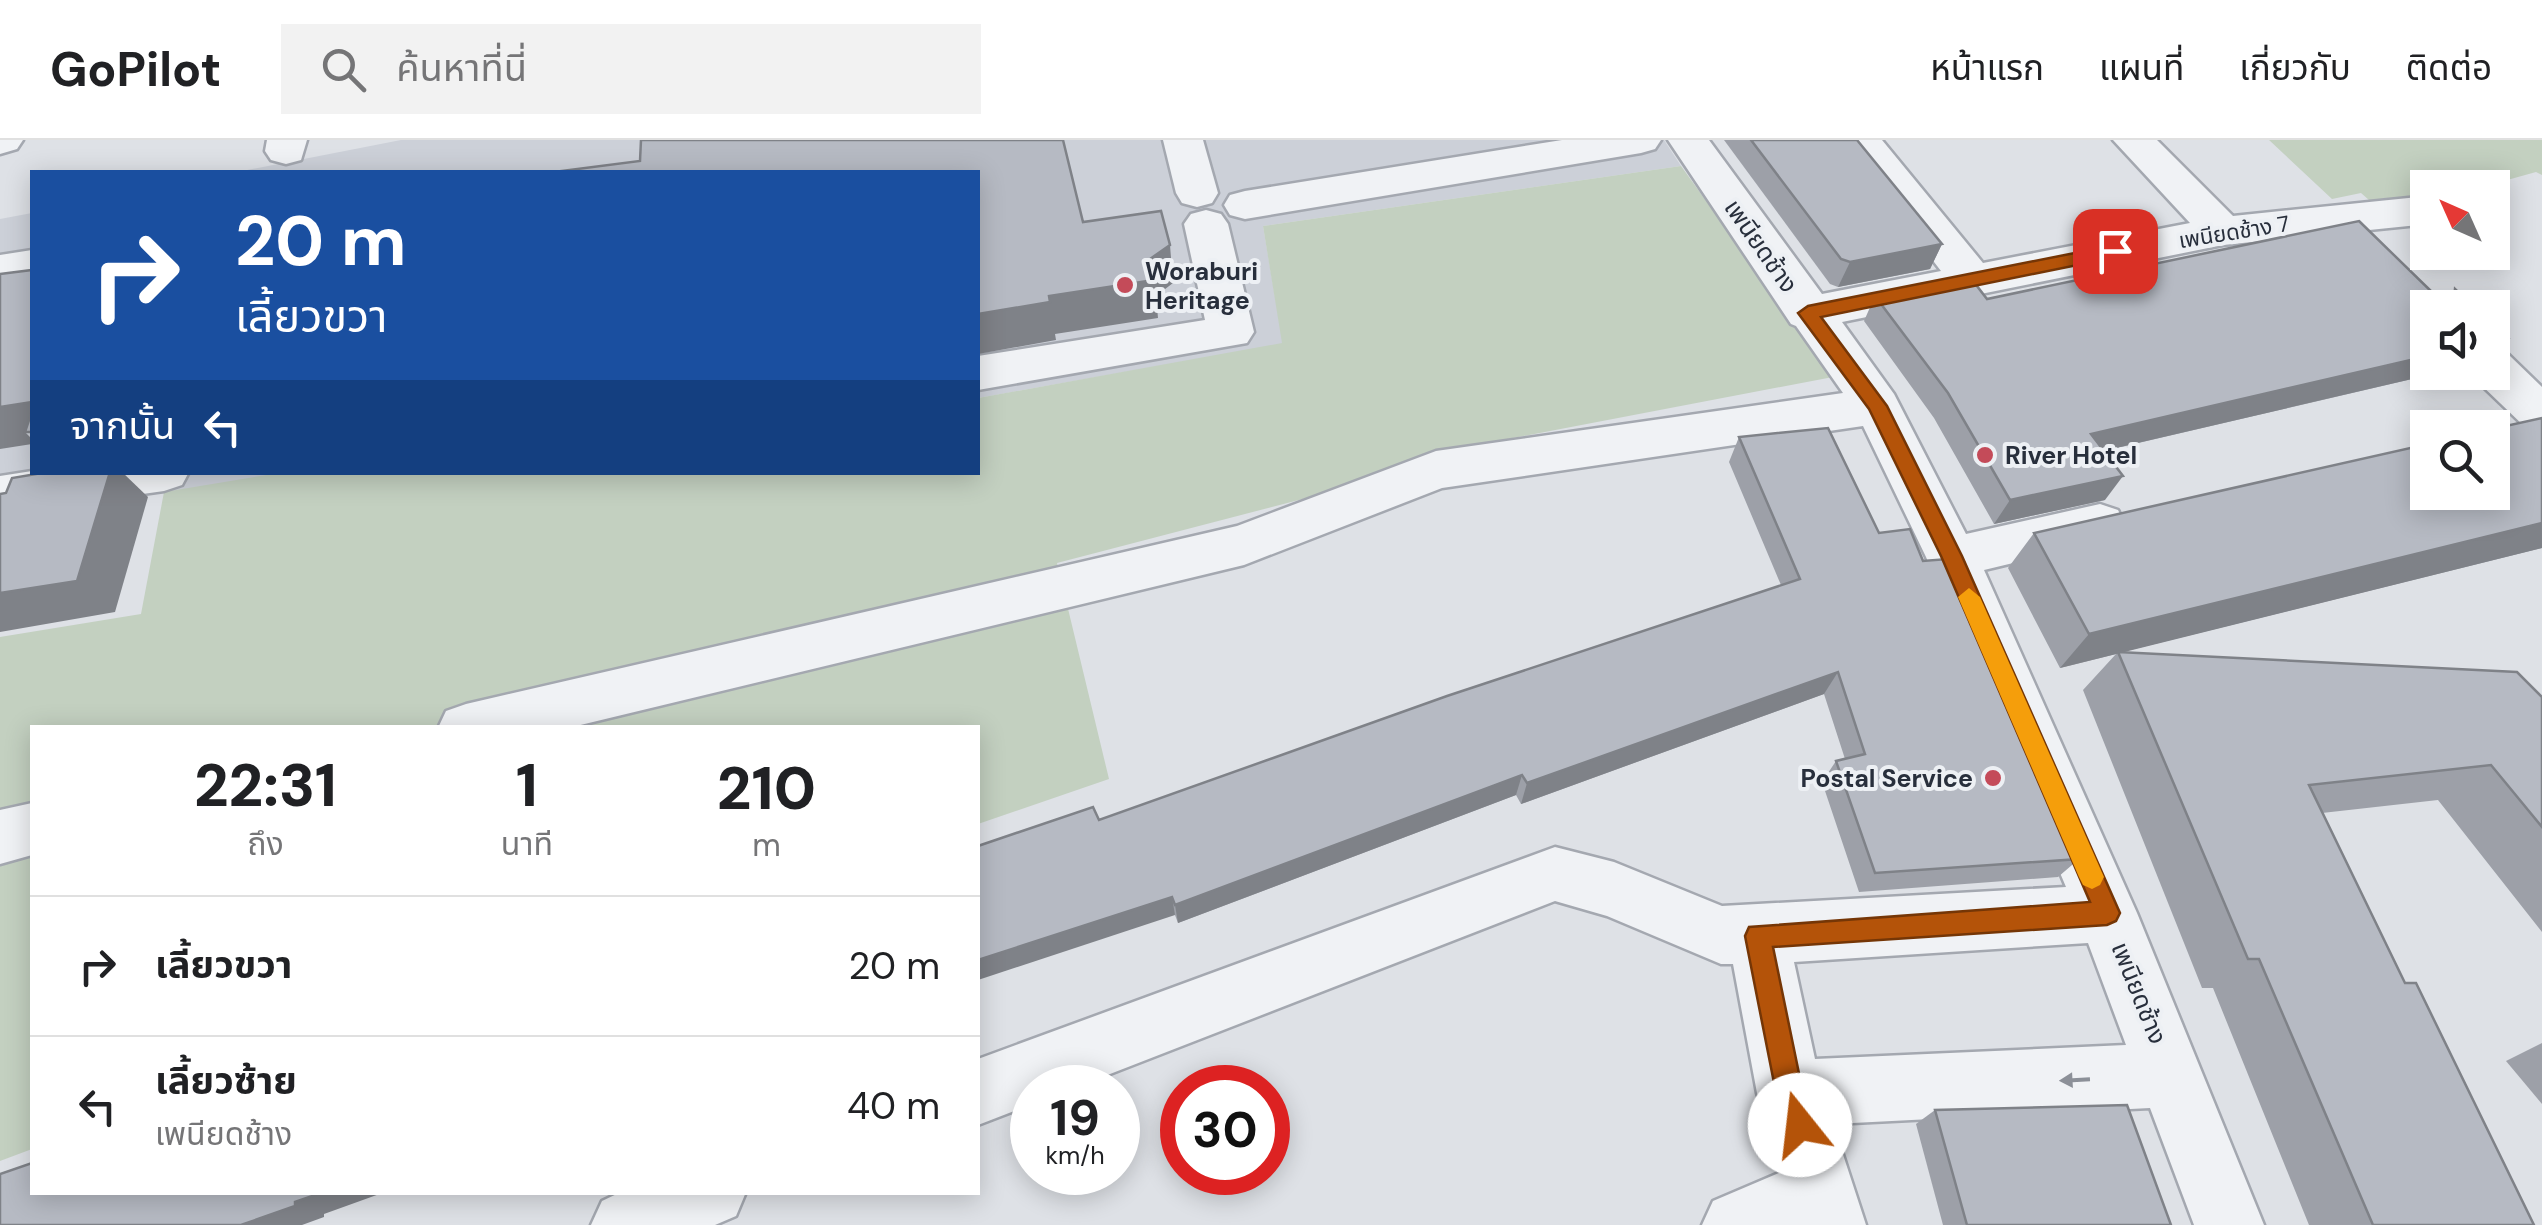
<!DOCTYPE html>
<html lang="th">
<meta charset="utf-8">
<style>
body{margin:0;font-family:"DM Sans","Noto Sans Thai",sans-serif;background:#f2f2f2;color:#202124;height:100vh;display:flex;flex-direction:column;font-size:38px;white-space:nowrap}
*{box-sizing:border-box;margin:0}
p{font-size:32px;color:#757577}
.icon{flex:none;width:55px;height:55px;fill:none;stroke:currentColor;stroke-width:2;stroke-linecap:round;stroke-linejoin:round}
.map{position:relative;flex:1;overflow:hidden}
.sheet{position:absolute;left:30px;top:585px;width:950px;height:470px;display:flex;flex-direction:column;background:#fff;border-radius:0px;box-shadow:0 5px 25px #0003}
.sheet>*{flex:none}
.guide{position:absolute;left:30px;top:30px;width:950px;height:305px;border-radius:0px;box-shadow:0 5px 25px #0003;background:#1a4fa0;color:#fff;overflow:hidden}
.needle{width:65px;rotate:315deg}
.tools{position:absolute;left:2410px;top:30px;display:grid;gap:20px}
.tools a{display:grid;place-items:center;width:100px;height:100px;border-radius:0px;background:#fff;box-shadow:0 5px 25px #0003;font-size:50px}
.speed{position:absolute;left:1010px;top:925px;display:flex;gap:20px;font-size:50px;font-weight:700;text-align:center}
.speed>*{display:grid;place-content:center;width:130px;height:130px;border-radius:50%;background:#fff;box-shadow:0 5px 25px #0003;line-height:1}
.speed small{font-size:25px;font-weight:400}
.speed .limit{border:15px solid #d22;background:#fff;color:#111}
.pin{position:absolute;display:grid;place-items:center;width:85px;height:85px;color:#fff;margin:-42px;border-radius:20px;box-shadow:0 5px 15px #0006}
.me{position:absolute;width:110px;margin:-55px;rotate:344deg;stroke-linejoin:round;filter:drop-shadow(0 0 8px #0008)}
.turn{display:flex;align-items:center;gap:35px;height:210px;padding:0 40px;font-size:45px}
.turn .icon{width:130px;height:130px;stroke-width:2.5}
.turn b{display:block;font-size:70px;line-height:85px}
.then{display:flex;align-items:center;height:95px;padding:0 40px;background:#0003;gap:20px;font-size:38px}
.eta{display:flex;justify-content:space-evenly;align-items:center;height:170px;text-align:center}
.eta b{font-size:60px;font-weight:800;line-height:70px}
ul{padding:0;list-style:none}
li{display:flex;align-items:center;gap:30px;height:140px;padding:0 40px;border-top:2px solid #e0e0e0}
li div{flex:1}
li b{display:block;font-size:38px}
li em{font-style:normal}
header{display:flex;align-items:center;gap:60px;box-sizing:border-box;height:140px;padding:0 50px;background:#fff;border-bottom:2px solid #e0e0e0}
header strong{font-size:48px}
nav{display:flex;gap:55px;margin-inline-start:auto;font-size:35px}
.search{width:700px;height:90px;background:#f2f2f2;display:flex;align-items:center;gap:25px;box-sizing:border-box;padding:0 35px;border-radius:0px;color:#757577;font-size:38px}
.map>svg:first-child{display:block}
.built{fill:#ccd0d8}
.green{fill:#c3d0c0}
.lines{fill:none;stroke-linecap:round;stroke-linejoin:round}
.minor-casing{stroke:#a4a8b0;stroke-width:5}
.minor{fill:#f0f2f5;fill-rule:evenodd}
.wall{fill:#9da0a8}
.shaded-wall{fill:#7f8288}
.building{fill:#b6bac3;stroke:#7f8288;stroke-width:2.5}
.oneway{fill:#8c9098}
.route{fill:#b45309;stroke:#753606;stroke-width:2.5}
.slow{fill:#f59e0b}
.poi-dot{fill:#c44b59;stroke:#edf0f4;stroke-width:4}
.labels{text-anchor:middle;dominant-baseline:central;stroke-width:8;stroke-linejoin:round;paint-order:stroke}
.far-street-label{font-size:22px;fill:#282f3c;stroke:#edf0f4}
.street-label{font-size:25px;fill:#282f3c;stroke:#edf0f4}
.poi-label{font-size:25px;font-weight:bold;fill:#282f3c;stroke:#edf0f4;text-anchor:start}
</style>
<header>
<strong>GoPilot</strong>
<div class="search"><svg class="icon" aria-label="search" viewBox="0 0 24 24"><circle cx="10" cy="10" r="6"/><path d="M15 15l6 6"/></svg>ค้นหาที่นี่</div>
<nav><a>หน้าแรก</a><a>แผนที่</a><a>เกี่ยวกับ</a><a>ติดต่อ</a></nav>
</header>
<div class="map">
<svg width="2542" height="1085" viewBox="0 0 2542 1085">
<rect width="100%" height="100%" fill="#dee1e6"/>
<g class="built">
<polygon points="401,0 1664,0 1681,26 1263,86 1283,204 978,258 978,32 237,32"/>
<polygon points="32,73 32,332 285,333 0,379 0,79"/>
</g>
<g class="green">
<polygon points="2269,0 2542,0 2542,35 2536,32 2482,47 2428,48 2427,62 2385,74 2361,53 2332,59"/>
<polygon points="1681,26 1833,237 1424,315 1341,349 1057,423 1109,639 978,684 978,588 32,588 32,1009 0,1021 0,497 141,474 164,352 285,332 978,332 978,258 1282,203 1263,86"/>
</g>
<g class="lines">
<defs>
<g id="minor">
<polygon points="0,0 23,0 17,9 0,14"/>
<polygon points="267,0 307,0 301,20 286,24 271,20 265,11"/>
<polygon points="1163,0 1203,0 1218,53 1212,63 1197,67 1182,63 1176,53"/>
<polygon points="1562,0 1661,0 1655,9 1641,13 1245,79 1230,75 1224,65 1230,55 1245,51"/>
<path d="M1668,0h41l113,154 119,-23 -101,-131h42l101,123 207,-40 -77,-83h44l76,76 195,-20v28l-205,21 -381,77 52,72 72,140 134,-30 18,6 7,14 -7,14 -134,32 153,343 127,312h-70l-44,-117 -317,16 33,101h-164l11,-24 68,-29 -24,-79 -24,-129h-12l-114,-48 -52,-15 -481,187h-42v16l-54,21v-66l577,-212 59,15 108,44 344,-19 -140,-330 -63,-131 -421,62 -198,77 -676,163h-130l8,-17 20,-7 771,-178 199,-75 407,-58 -47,-67 -5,-2zM2088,803l38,102 -311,14 -21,-97z"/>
<polygon points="1206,70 1221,74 1228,84 1254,192 1247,203 978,250 978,216 1205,180 1184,84 1191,74"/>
<polygon points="32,110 32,140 0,145 0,115"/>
<polygon points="2492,210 2509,215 2542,247 2542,293 2525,287 2475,239 2472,232 2492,232"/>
<polygon points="32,331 32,332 189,332 182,345 164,351 0,374 0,336"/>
<polygon points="32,663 32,715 0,724 0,670"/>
<polygon points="621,1052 746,1052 736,1076 715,1085 591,1085 602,1061"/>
</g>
</defs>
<use href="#minor" class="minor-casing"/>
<use href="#minor" class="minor"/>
</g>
<g class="wall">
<polygon points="1724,0 1857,0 1942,104 1930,129 1838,147 1830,144"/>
<polygon points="2455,149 2442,232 2104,311 2105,360 1994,384 1934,278 1864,181 1875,156 1987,159 2436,156 2446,158"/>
<polygon points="1739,297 1879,393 1923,421 2079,719 2058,737 1859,752 1822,642 1836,621 1845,619 1824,554 1521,664 1516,655 1178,783 1175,775 1099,680 1781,445 1729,322"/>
<polygon points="2034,393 2542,408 2122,512 2542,557 2542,792 2438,660 2322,673 2405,843 2534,1085 2309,1085 2213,848 2202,848 2083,550 2116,514 2060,528 2008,428"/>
<polygon points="2542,903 2542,964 2506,921"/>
<polygon points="1935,970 2171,1085 1943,1085 1916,984"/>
</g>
<g class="shaded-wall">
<polygon points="1942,104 1930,129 1838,147 1850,122"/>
<polygon points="1170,105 1173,143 1156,156 1158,178 1055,194 1056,200 978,214 978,174 1049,156 1150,119"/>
<polygon points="2508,198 2492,213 2492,202"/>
<polygon points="2428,216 2428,232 2442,232 2073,318 2091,294"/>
<polygon points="32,262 32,292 25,292 32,299 32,304 0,309 0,267"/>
<polygon points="110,332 122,332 148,357 115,472 0,492 0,453"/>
<polygon points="2123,336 2105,360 1994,384 2010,360"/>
<polygon points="2542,383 2542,408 2060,528 2089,494"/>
<polygon points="1838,532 1824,554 1521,664 1527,643"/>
<polygon points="1522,635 1516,655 1178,783 1175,765"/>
<polygon points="1172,757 1175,775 978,840 978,820"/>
<polygon points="324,1052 385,1052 324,1074 324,1077 302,1085 241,1085 295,1062"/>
</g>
<g class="building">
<polygon points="641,0 1063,0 1083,82 1161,71 1170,105 1150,119 1154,140 1049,156 1050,162 978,174 978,32 554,32 640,21"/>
<polygon points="1751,0 1857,0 1942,104 1850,122 1841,119"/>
<polygon points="2359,81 2436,156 2454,160 2455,149 2475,168 2428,168 2428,216 2091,294 2123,336 2010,360 1948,253 1875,156 1970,137 1987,159"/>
<polygon points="32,130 32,262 0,267 0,134"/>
<polygon points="2492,184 2508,198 2492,202"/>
<polygon points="32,271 32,292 25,292"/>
<polygon points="2542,278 2542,383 2089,494 2034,393 2428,304 2428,352 2492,352 2492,289"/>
<polygon points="1828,288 1879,393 1910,389 1923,421 1948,419 2079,719 1875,733 1836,621 1865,614 1838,532 1527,643 1522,635 1175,765 1172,757 978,820 978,706 1093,667 1099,680 1447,556 1800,439 1739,297"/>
<polygon points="48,332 110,332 77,441 0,453 0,354 6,353 12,338"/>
<polygon points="2118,512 2517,532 2542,557 2542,687 2491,625 2309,645 2405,843 2416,843 2534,1085 2373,1085 2259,819 2248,819"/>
<polygon points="2127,965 2171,1085 1967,1085 1935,970"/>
<polygon points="32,1023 32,1052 324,1052 295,1062 295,1066 241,1085 0,1085 0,1034"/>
</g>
<defs><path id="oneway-solid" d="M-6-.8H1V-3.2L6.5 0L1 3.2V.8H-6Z" transform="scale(2.5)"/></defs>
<use class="oneway" href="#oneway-solid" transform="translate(2075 940) rotate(177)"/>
<polygon class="route" points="2115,105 2122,107 2122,116 1821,177 1887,266 1962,416 2120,773 2116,781 2107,785 1773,807 1803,953 1814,985 1810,995 1800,999 1791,995 1776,953 1745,796 1749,787 2090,762 1941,416 1869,269 1798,173 1808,166"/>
<polygon class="slow" points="1969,448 1980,457 2104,737 2100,745 2092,749 2083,745 2079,737 1958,457"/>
<g class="poi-dot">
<circle cx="1125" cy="145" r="10"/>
<circle cx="1985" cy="315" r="10"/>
<circle cx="1993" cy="638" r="10"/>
</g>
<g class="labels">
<g class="far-street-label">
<text transform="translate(2234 92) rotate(-9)">เพนียดช้าง 7</text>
</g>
<g class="street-label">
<text transform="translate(1761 106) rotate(55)">เพนียดช้าง</text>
<text transform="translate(2139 853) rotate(68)">เพนียดช้าง</text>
</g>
<g class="poi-label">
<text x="1145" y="131">Woraburi<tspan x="1145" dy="29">Heritage</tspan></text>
<text x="2005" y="315">River Hotel</text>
<text x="1973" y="638" text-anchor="end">Postal Service</text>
</g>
</g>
</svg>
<div class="tools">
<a><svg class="needle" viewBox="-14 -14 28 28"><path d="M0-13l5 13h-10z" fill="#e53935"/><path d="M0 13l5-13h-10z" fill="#757577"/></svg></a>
<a><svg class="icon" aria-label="sound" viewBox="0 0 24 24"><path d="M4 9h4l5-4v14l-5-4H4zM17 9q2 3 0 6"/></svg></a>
<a><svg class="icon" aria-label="search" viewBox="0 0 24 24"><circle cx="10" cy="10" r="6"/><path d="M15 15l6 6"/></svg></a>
</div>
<div class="speed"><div>19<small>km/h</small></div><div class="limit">30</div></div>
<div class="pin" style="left:2115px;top:111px;background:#d93025"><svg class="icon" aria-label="arrive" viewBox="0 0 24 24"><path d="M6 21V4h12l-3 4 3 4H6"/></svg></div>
<svg class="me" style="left:1800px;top:985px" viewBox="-20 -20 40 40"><circle r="19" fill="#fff"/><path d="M0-13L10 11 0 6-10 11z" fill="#b45309"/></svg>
<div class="guide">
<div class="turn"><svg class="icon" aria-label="right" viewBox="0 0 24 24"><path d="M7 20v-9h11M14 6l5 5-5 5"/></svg><div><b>20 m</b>เลี้ยวขวา</div></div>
<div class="then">จากนั้น<svg class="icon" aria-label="left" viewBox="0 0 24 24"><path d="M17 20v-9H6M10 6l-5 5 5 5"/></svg></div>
</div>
<section class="sheet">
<div class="eta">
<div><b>22:31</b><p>ถึง</p></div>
<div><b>1</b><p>นาที</p></div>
<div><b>210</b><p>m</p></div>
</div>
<ul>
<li><svg class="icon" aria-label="right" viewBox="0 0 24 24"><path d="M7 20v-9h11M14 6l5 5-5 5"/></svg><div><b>เลี้ยวขวา</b></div><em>20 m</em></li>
<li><svg class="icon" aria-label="left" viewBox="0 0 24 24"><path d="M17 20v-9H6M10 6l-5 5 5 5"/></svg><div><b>เลี้ยวซ้าย</b><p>เพนียดช้าง</p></div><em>40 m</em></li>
</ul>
</section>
</div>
